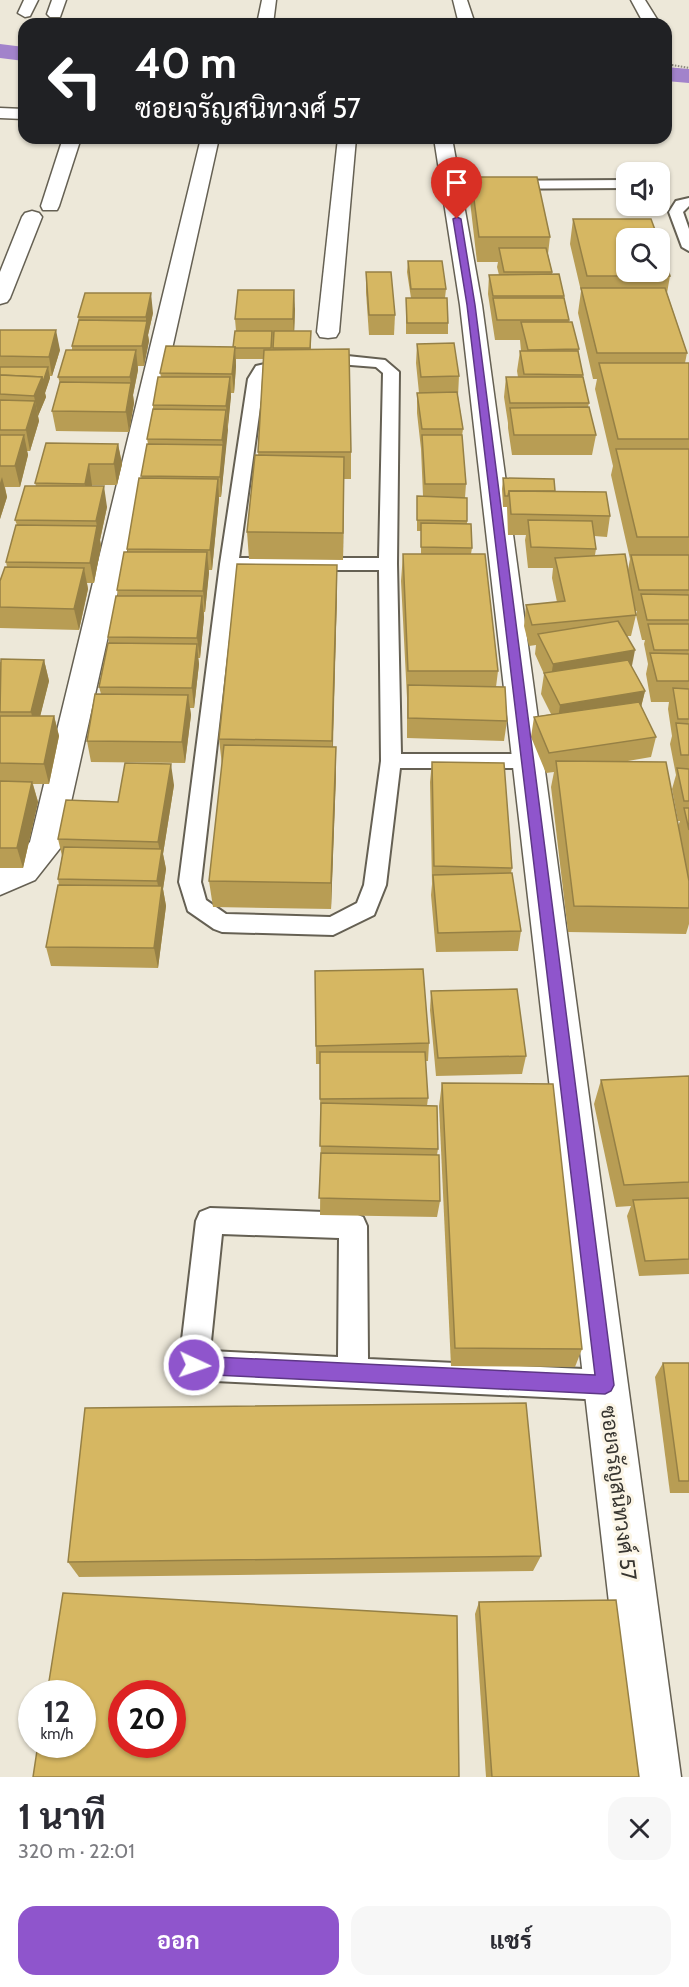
<!DOCTYPE html>
<html lang="th">
<meta charset="utf-8">
<style>
body{margin:0;font-family:Cabin,Sarabun,sans-serif;background:#f7f7f7;color:#2b2b33;height:100vh;display:flex;flex-direction:column;font-size:22px;white-space:nowrap}
*{box-sizing:border-box;margin:0}
p{font-size:20px;color:#7c7c81}
.icon{flex:none;width:33px;height:33px;fill:none;stroke:currentColor;stroke-width:2;stroke-linecap:round;stroke-linejoin:round}
.map{position:relative;height:1777px;overflow:hidden}
.details{display:flex;flex-direction:column;background:#fff;flex:1}
.details>*{flex:none}
.top-card{position:absolute;left:18px;top:18px;width:654px;height:126px;border-radius:18px;box-shadow:0 2px 4px #0004;background:#202124;color:#fff;overflow:hidden}
.tools{position:absolute;left:616px;top:162px;display:grid;gap:12px}
.tools a{display:grid;place-items:center;width:54px;height:54px;border-radius:12px;background:#fff;box-shadow:0 2px 4px #0004;font-size:30px}
.speed{position:absolute;left:18px;top:1680px;display:flex;gap:12px;font-size:30px;font-weight:700;text-align:center}
.speed>*{display:grid;place-content:center;width:78px;height:78px;border-radius:50%;background:#fff;box-shadow:0 2px 4px #0004;line-height:1}
.speed small{font-size:15px;font-weight:400}
.speed .limit{border:9px solid #d22;background:#fff;color:#111}
.pin{position:absolute;display:grid;place-items:center;width:51px;height:51px;color:#fff;margin:-62px -26px;border-radius:50% 50% 50% 0;rotate:-45deg;box-shadow:0 0 6px #0007}
.pin .icon{rotate:45deg}
.me{position:absolute;width:66px;margin:-33px;rotate:93deg;stroke-linejoin:round;filter:drop-shadow(0 0 4px #0008)}
.turn{display:flex;align-items:center;gap:21px;height:126px;padding:0 18px;font-size:27px}
.turn .icon{width:78px;height:78px;stroke-width:2.5}
.turn b{display:block;font-size:42px;line-height:51px}
.round{display:grid;place-items:center;flex:none;width:63px;height:63px;border-radius:18px;background:#f7f7f7}
.headline{display:flex;align-items:center;justify-content:space-between;height:102px;padding:0 18px}
h1{font-size:36px;font-weight:700;line-height:45px}
.button{display:flex;gap:12px;margin-top:auto;padding:12px 18px}
.button a{flex:1;height:69px;border-radius:18px;background:#8f55cc;color:#fff;font-size:24px;font-weight:700;line-height:69px;text-align:center}
.button a+a{background:#f7f7f7;color:#2b2b33}
.map>svg:first-child{display:block}
.lines{fill:none;stroke-linecap:round;stroke-linejoin:round}
.canal{fill:#a283cb;fill-rule:evenodd}
.service-casing{stroke:#656053;stroke-width:4}
.minor-casing{stroke:#656053;stroke-width:3}
.path{stroke:#8c887f;stroke-width:2;stroke-dasharray:1.5 1.5;stroke-linecap:butt}
.service{fill:#fff;fill-rule:evenodd}
.minor{fill:#fff;fill-rule:evenodd}
.wall{fill:#b89d54;fill-rule:evenodd}
.shaded-wall{fill:#968045}
.building{fill:#d6b762;stroke:#968045;stroke-width:1.5;fill-rule:evenodd}
.route{fill:#8f55cc;stroke:#5d3785;stroke-width:1.5}
.labels{text-anchor:middle;dominant-baseline:central;stroke-width:6;stroke-linejoin:round;paint-order:stroke}
.street-label{font-size:21px;fill:#373530;stroke:#fbf5e6}
</style>
<div class="map">
<svg width="689" height="1777" viewBox="0 0 689 1777">
<rect width="100%" height="100%" fill="#ede8d9"/>
<g class="lines">
<g class="canal">
<polygon points="0,44 24,47 24,61 0,58"/>
<polygon points="666,67 689,69 689,83 666,81"/>
</g>
<defs>
<g id="service">
<polygon points="627,180 627,188 451,189 445,185 451,181"/>
<polygon points="689,198 689,206 683,212 689,229 689,251 682,247 669,212 676,201"/>
<path d="M338,355l47,5 14,12 -2,192 4,190h126l7,2 3,5 -3,5 -7,2h-127l-14,117 -12,30 -41,20 -111,-3 -8,-3 -26,-18 -9,-29 41,-318 28,-185 8,-13 31,-7zM338,364l38,3 7,6 -4,185h-140l25,-179 3,-7zM237,570h142l2,191 -17,124 -7,18 -27,14 -104,-3 -20,-14 -5,-18z"/>
<path d="M210,1208l143,5 10,4 4,9 1,133 237,11 10,5 5,10 -5,10 -10,5 -411,-20 -10,-5 -5,-10 17,-144 4,-9zM222,1234l117,4 -1,119 -128,-6z"/>
</g>
<g id="minor">
<polygon points="24,0 38,0 30,16 25,17 18,13"/>
<polygon points="52,0 66,0 60,17 50,17 47,14"/>
<polygon points="262,0 276,0 273,24 257,24"/>
<polygon points="453,0 467,0 475,24 459,24"/>
<polygon points="631,0 645,0 660,24 644,24"/>
<polygon points="0,108 24,109 24,119 0,118"/>
<polygon points="63,138 81,138 59,206 57,210 43,210 41,206"/>
<polygon points="201,138 219,138 61,847 35,880 0,895 0,868 11,862 30,842"/>
<polygon points="338,138 356,138 339,332 336,337 328,338 320,337 317,332"/>
<polygon points="434,138 452,138 482,305 681,1777 629,1777 460,305"/>
<polygon points="32,211 39,213 42,217 10,298 7,302 0,304 0,272 22,217 25,213"/>
</g>
</defs>
<use href="#service" class="service-casing"/>
<use href="#minor" class="minor-casing"/>
<polyline class="path" points="666,64 689,68"/>
<use href="#service" class="service"/>
<use href="#minor" class="minor"/>
</g>
<g class="wall">
<polygon points="471,177 550,237 548,254 552,272 552,274 564,296 569,322 579,349 578,354 589,403 588,407 596,435 592,455 512,455 508,428 508,423 504,397 506,377 518,377 517,371 520,351 521,351 520,340 495,340 488,294 489,275 499,275 497,267 498,262 477,262 470,201"/>
<path d="M573,219l97,57 -3,17 20,60 -2,10h4v561l-3,10 -118,-2 -17,-145 3,-15 -8,1 -15,-36 3,-20 17,-3 -10,-20 3,-20 -9,-20 1,-9 -7,1 -5,-20 2,-21 31,-3 -5,-24 1,-10h-25l-3,-28 1,-5h-18l-1,-28h-4l-1,-18 1,-11 52,13 55,25 -3,21 -13,-1 2,13 -1,6 33,15 2,-11 -19,-84 2,-9 -18,-77 2,-10h-4l-15,-66 3,-22 -11,-47zM635,611h2l-1,4 6,25h3l-1,4 4,20 -2,10 5,28h18l-1,7 4,27 -2,8 6,31 -4,14 6,32h2l-2,5 -56,-64 29,-5 5,-20 -15,-30 4,-16 -13,-24 -5,-31h4l5,-21z"/>
<polygon points="408,261 446,289 445,298 448,323 448,334 406,334 406,298 411,298 407,272"/>
<polygon points="366,272 395,315 394,335 369,335 366,292"/>
<polygon points="295,309 294,331 311,331 311,349 351,452 351,479 344,479 343,560 249,559 247,532 258,456 263,359 236,359 236,366 234,393 231,393 221,497 219,497 212,570 209,570 205,612 204,612 204,617 200,658 198,658 199,664 194,708 190,708 191,715 185,763 91,762 87,741 101,694 99,687 109,643 108,637 118,596 117,590 128,552 127,549 148,444 147,439 153,409 153,405 161,377 160,373 233,347 236,331 235,319"/>
<polygon points="153,313 148,335 149,341 144,366 138,366 138,370 133,395 134,403 129,432 56,431 52,411 60,383 58,377 72,350 72,346 79,321 78,317"/>
<polygon points="0,330 60,350 52,376 50,376 50,378 45,393 46,397 38,416 39,421 30,451 27,451 28,455 20,487 5,487 7,497 0,519"/>
<polygon points="417,344 459,376 458,396 463,429 462,436 466,484 465,498 467,498 467,524 472,548 471,554 498,671 496,687 507,721 504,741 407,738 407,698 401,581 403,554 421,554 421,531 417,531 417,496 423,496 421,449 417,413 417,393 419,393 416,363"/>
<polygon points="118,444 122,464 117,485 92,485 92,486 107,507 100,540 101,546 94,583 87,583 88,589 79,630 0,628 0,581 7,567 6,562 17,525 15,520 36,486 35,483"/>
<polygon points="337,593 333,747 336,747 336,774 331,909 213,907 209,881 222,765 219,739"/>
<polygon points="44,660 49,681 40,716 54,716 59,736 49,784 33,784 38,802 23,868 0,868 0,662"/>
<polygon points="432,762 512,868 511,873 521,931 518,951 436,952 431,895 432,884 430,782"/>
<polygon points="174,785 163,854 166,869 163,889 166,906 158,968 51,966 46,947 59,885 58,879 62,856 58,839 118,802"/>
<polygon points="315,971 429,1043 428,1061 425,1061 428,1098 427,1106 438,1149 437,1155 440,1201 437,1217 320,1215 321,1116 320,1099 320,1064 316,1064"/>
<polygon points="431,991 526,1056 522,1074 436,1076 430,1010"/>
<polygon points="689,1076 689,1274 639,1276 627,1216 631,1206 616,1207 594,1104 601,1080"/>
<polygon points="442,1083 582,1349 575,1367 451,1366 439,1106"/>
<polygon points="663,1363 689,1363 689,1493 670,1493 655,1377"/>
<polygon points="541,1556 533,1571 79,1577 68,1562"/>
<polygon points="479,1602 639,1777 486,1777 475,1614"/>
</g>
<g class="shaded-wall">
<polygon points="294,290 295,309 294,339 293,319"/>
<polygon points="151,293 153,313 148,335 149,341 144,366 142,346 146,323 146,317"/>
<polygon points="56,330 60,350 52,376 49,357"/>
<polygon points="235,347 236,366 234,393 232,374"/>
<polygon points="136,350 138,370 133,395 134,403 129,432 126,412 131,386 130,377"/>
<polygon points="48,367 50,378 45,393 46,397 38,416 34,396 42,377"/>
<polygon points="230,377 231,397 228,426 226,406"/>
<polygon points="35,401 39,421 30,451 26,430"/>
<polygon points="226,410 228,430 221,497 220,477 223,446 222,440"/>
<polygon points="24,435 28,455 20,487 15,466"/>
<polygon points="118,444 122,464 117,485 114,464"/>
<polygon points="344,457 344,483 343,560 343,533"/>
<polygon points="89,464 92,485 88,504 85,484"/>
<polygon points="2,477 7,497 0,519 0,483"/>
<polygon points="218,479 219,499 212,570 210,550"/>
<polygon points="104,486 107,507 100,540 101,546 94,583 90,563 97,527 96,521"/>
<polygon points="207,552 209,573 205,612 203,591"/>
<polygon points="337,565 337,593 332,767 332,741"/>
<polygon points="84,568 88,589 79,630 74,609"/>
<polygon points="202,596 204,617 200,658 197,638"/>
<polygon points="197,644 199,664 194,708 192,688"/>
<polygon points="635,650 631,671 550,684 553,664"/>
<polygon points="44,660 49,681 36,733 31,712"/>
<polygon points="645,691 640,711 557,726 560,705"/>
<polygon points="188,695 191,715 185,763 182,742"/>
<polygon points="54,716 59,736 49,784 44,764"/>
<polygon points="336,747 336,774 331,909 331,883"/>
<polygon points="171,764 174,785 163,854 166,869 163,889 166,906 158,968 154,948 161,899 157,881 161,857 158,842"/>
<polygon points="32,782 38,802 23,868 17,848"/>
</g>
<g class="building">
<polygon points="471,177 537,177 550,237 479,237"/>
<polygon points="573,219 651,219 658,238 627,238 627,272 660,272 660,246 670,276 587,276"/>
<polygon points="499,248 546,248 552,272 504,272"/>
<polygon points="408,261 442,261 446,289 411,289"/>
<polygon points="366,272 391,272 395,315 369,315"/>
<polygon points="559,274 564,296 493,296 489,275"/>
<polygon points="581,288 665,288 687,353 597,353"/>
<polygon points="238,290 294,290 293,319 235,319"/>
<polygon points="85,293 151,293 146,317 78,317"/>
<polygon points="406,298 447,298 448,323 407,323"/>
<polygon points="493,298 564,298 569,320 497,320"/>
<polygon points="79,320 147,321 142,346 72,346"/>
<polygon points="521,322 572,322 579,349 528,350"/>
<polygon points="0,330 56,330 49,357 0,356"/>
<polygon points="235,331 272,331 271,348 235,348 235,347 233,347"/>
<polygon points="274,331 311,331 310,348 273,348"/>
<polygon points="454,343 459,376 421,377 417,344"/>
<polygon points="166,346 235,347 232,374 160,373"/>
<polygon points="349,349 351,452 258,452 264,350"/>
<polygon points="66,350 136,350 130,377 58,377"/>
<polygon points="520,351 578,351 583,375 524,374"/>
<polygon points="599,363 689,363 689,439 618,439"/>
<polygon points="0,367 48,367 43,382 42,377 0,375"/>
<polygon points="0,375 42,377 34,396 0,394"/>
<polygon points="158,377 230,377 226,406 153,405"/>
<polygon points="506,377 583,377 589,403 510,403"/>
<polygon points="60,382 131,383 126,412 52,411"/>
<polygon points="457,392 463,429 422,429 417,393"/>
<polygon points="0,400 35,401 26,430 0,430"/>
<polygon points="589,407 596,435 514,435 510,408"/>
<polygon points="153,409 226,410 222,440 147,439"/>
<polygon points="0,435 24,435 15,466 0,466"/>
<polygon points="422,435 462,435 466,484 425,484"/>
<polygon points="46,443 118,444 114,464 89,464 85,484 35,483"/>
<polygon points="147,444 223,445 220,477 141,476"/>
<polygon points="616,449 689,449 689,537 637,537"/>
<polygon points="255,455 344,457 343,533 247,532"/>
<polygon points="139,478 218,479 210,550 127,549"/>
<polygon points="503,478 554,479 555,491 509,491 508,496 505,496"/>
<polygon points="25,486 104,486 96,521 15,520"/>
<polygon points="509,491 606,492 610,516 511,514"/>
<polygon points="417,496 467,498 467,521 417,520"/>
<polygon points="528,520 592,521 596,549 531,547"/>
<polygon points="421,523 471,524 472,548 421,547"/>
<polygon points="16,525 97,526 90,563 6,562"/>
<polygon points="124,552 207,552 203,591 117,590"/>
<polygon points="403,554 485,554 498,671 408,671"/>
<polygon points="625,554 636,615 532,625 526,605 565,601 555,558"/>
<polygon points="631,555 689,555 689,590 639,590"/>
<polygon points="237,564 337,565 332,741 219,739"/>
<polygon points="5,567 84,568 74,609 0,607 0,581"/>
<polygon points="641,594 689,595 689,620 647,620"/>
<polygon points="116,596 202,596 197,638 108,637"/>
<polygon points="618,621 635,650 553,664 538,634"/>
<polygon points="648,624 689,624 689,650 654,650"/>
<polygon points="108,643 197,644 192,688 99,687"/>
<polygon points="650,653 689,654 689,681 657,681"/>
<polygon points="1,659 44,660 31,712 0,712"/>
<polygon points="628,660 645,691 560,705 544,673"/>
<polygon points="408,685 505,687 507,721 408,718"/>
<polygon points="673,688 689,689 689,719 678,719"/>
<polygon points="95,694 188,695 182,742 87,741"/>
<polygon points="639,702 656,737 549,753 534,717"/>
<polygon points="0,716 54,716 44,764 0,763"/>
<polygon points="676,723 689,724 689,755 681,755"/>
<polygon points="224,745 336,747 331,883 209,881"/>
<polygon points="556,761 666,762 689,881 689,908 574,906"/>
<polygon points="432,762 504,763 512,868 434,866"/>
<polygon points="125,763 171,764 158,842 58,839 66,800 118,802"/>
<polygon points="677,768 689,769 689,801 684,801"/>
<polygon points="0,781 32,782 17,848 0,848"/>
<polygon points="684,808 689,808 689,830"/>
<polygon points="64,847 162,849 157,881 58,879"/>
<polygon points="512,873 521,931 438,933 433,875"/>
<polygon points="58,885 162,886 154,948 46,947"/>
<polygon points="423,969 429,1043 316,1046 315,971"/>
<polygon points="517,989 526,1056 438,1058 431,991"/>
<polygon points="320,1052 425,1052 428,1098 320,1099"/>
<polygon points="689,1076 689,1182 624,1185 601,1080"/>
<polygon points="442,1083 553,1084 582,1349 455,1348"/>
<polygon points="321,1103 437,1106 438,1149 320,1146"/>
<polygon points="321,1153 439,1155 440,1201 319,1198"/>
<polygon points="689,1198 689,1259 645,1261 633,1200"/>
<polygon points="663,1363 689,1363 689,1481 679,1481"/>
<polygon points="526,1403 541,1556 68,1562 85,1408"/>
<path d="M63,1593l394,23 2,161h-426l5,-33h44v-50h-35zM122,1694h50v50h-50z"/>
<polygon points="616,1600 639,1777 492,1777 479,1602"/>
</g>
<polygon class="route" points="457,217 461,219 475,305 614,1385 611,1391 605,1394 194,1374 187,1372 185,1365 187,1359 194,1356 595,1375 467,305 453,219"/>
<g class="labels">
<g class="street-label">
<text transform="translate(619 1493) rotate(83)">ซอยจรัญสนิทวงศ์ 57</text>
</g>
</g>
</svg>
<div class="tools">
<a><svg class="icon" aria-label="sound" viewBox="0 0 24 24"><path d="M4 9h4l5-4v14l-5-4H4zM17 9q2 3 0 6"/></svg></a>
<a><svg class="icon" aria-label="search" viewBox="0 0 24 24"><circle cx="10" cy="10" r="6"/><path d="M15 15l6 6"/></svg></a>
</div>
<div class="speed"><div>12<small>km/h</small></div><div class="limit">20</div></div>
<div class="pin" style="left:457px;top:219px;background:#d93025"><svg class="icon" aria-label="arrive" viewBox="0 0 24 24"><path d="M6 21V4h12l-3 4 3 4H6"/></svg></div>
<svg class="me" style="left:194px;top:1365px" viewBox="-20 -20 40 40"><circle r="17" fill="#8f55cc" stroke="#fff" stroke-width="3"/><path d="M0-11L8 9 0 5-8 9z" fill="#fff"/></svg>
<div class="top-card">
<div class="turn"><svg class="icon" aria-label="left" viewBox="0 0 24 24"><path d="M17 20v-9H6M10 6l-5 5 5 5"/></svg><div><b>40 m</b>ซอยจรัญสนิทวงศ์ 57</div></div>
</div>
</div>
<section class="details">
<div class="headline"><div><h1>1 นาที</h1><p>320 m · 22:01</p></div><a class="round"><svg class="icon" aria-label="close" viewBox="0 0 24 24"><path d="M6 6l12 12M18 6L6 18"/></svg></a></div>
<div class="button"><a>ออก</a><a>แชร์</a></div>
</section>
